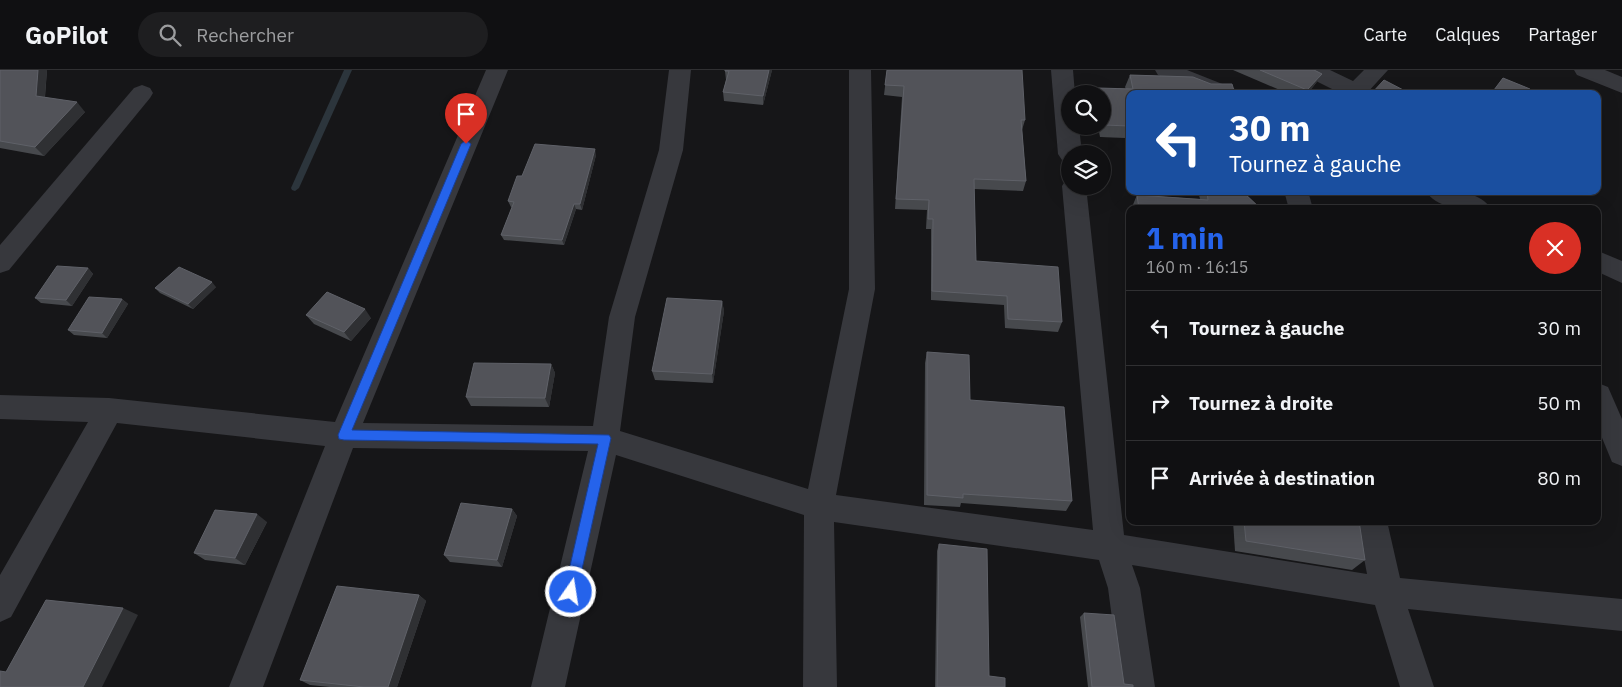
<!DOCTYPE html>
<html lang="fr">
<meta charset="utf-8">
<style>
body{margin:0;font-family:"IBM Plex Sans",sans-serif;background:#1e1e20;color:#f1f3f6;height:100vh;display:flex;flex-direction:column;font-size:19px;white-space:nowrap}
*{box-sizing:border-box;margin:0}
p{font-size:16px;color:#9c9d9f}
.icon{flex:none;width:28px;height:28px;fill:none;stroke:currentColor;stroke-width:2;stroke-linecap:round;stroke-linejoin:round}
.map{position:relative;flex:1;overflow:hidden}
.panel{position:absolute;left:1126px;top:135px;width:475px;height:320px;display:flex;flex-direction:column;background:#101012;border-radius:10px;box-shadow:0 5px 20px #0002,0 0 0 1px #303032}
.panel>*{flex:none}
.hud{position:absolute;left:1126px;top:20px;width:475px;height:105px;border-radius:10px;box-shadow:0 5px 20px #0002,0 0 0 1px #303032;background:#1a4fa0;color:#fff;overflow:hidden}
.buttons{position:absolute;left:1061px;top:15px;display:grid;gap:10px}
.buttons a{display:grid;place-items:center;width:50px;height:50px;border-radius:50%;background:#101012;box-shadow:0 5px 20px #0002,0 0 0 1px #303032;font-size:25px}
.pin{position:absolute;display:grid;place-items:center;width:42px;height:42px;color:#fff;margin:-51px -21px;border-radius:50% 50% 50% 0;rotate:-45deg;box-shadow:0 0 5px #0007}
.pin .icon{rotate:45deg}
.me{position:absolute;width:55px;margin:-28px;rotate:13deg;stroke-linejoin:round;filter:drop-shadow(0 0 4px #0008)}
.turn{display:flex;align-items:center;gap:18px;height:105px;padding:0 20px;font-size:22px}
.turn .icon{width:65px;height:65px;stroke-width:2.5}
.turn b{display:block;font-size:35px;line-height:42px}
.round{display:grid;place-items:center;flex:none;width:52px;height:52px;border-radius:26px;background:#1e1e20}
.overview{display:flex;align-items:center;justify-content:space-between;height:85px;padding:0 20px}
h1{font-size:30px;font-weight:700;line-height:38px;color:#2563eb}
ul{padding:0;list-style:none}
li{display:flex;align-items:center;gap:15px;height:75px;padding:0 20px;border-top:1px solid #303032}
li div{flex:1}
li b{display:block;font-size:19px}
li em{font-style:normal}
header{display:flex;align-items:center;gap:30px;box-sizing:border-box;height:70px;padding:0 25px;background:#101012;border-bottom:1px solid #303032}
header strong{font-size:24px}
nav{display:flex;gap:28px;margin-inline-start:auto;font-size:18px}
.search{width:350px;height:45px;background:#1e1e20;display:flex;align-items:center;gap:12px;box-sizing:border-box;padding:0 18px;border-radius:28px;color:#9c9d9f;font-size:19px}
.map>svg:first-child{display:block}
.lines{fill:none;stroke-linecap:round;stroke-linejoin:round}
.stream{fill:#2c353c;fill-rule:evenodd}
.minor{fill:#37383d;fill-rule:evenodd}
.wall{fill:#47494d}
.shaded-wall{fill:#2f3033}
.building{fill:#525359;stroke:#5f6168}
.route{fill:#2563eb;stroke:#184099}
</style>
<header>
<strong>GoPilot</strong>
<div class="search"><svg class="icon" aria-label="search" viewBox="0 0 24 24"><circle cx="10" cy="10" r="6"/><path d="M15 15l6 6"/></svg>Rechercher</div>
<nav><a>Carte</a><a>Calques</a><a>Partager</a></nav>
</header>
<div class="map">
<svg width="1622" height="617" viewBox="0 0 1622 617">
<rect width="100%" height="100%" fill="#161618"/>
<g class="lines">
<polygon class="stream" points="344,0 352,0 299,118 295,121 292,120 291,118"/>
<g class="minor">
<polygon points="486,0 508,0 363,353 593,356 609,247 659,80 669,0 691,0 683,80 635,247 620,361 808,419 849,219 849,0 871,0 875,219 836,425 1093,460 1062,116 1066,110 1070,108 1070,116 1086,116 1124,465 1367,504 1357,451 1387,451 1400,508 1622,529 1622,561 1408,539 1434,617 1400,617 1375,535 1132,495 1140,518 1155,617 1121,617 1108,518 1099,490 834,452 837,617 803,617 804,445 616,385 565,617 531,617 588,381 353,378 263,617 229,617 325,376 117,353 11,547 0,552 0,505 88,352 0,349 0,325 109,328 335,352"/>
<polygon points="1051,0 1073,0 1075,24 1070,24 1070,56 1079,56 1082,84 1070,84 1070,92 1062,90 1058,84"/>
<polygon points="1155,0 1187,0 1235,19 1238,24 1205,24 1158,5"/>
<polygon points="1301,0 1330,0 1353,11 1364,0 1388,0 1366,24 1342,24 1304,5"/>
<polygon points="1574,0 1605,0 1622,7 1622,23 1577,5"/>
<polygon points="142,15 150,18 153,23 150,28 9,200 0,203 0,175 134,18"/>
<polygon points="1284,121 1308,121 1313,139 1289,139"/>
<path d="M1426,121c20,0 54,-2 65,18 -20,0 -54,2 -65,-18z"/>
<polygon points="1598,181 1622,191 1622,213 1598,202"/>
<polygon points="1598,313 1608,317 1622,349 1622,396 1612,392 1598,358"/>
</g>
</g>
<g class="wall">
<polygon points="0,0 47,0 45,27 85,42 44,86 0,78"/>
<polygon points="772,0 763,35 724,31 723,22 726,10 725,1"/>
<polygon points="887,0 1025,50 1022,60 1026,111 1023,121 974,119 976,191 1062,252 1058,262 1005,258 1004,235 931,230 931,159 926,159 927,140 895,139 902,27 884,25"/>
<polygon points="1233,0 1314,0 1322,4 1316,13 1307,24 1289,24"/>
<polygon points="1130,5 1193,7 1130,24 1130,74 1125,74 1125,68 1100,67 1098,56 1102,56 1102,24 1096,24 1098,18 1126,19 1125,17"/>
<polygon points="596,85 582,140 576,139 564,175 504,170 501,165 512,137 511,137 508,131 522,106"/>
<polygon points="1198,121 1242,121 1261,139 1132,139 1132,137 1137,125 1200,129"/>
<polygon points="88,198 93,204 72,236 41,233 35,228"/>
<polygon points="216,217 193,239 160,223 155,218"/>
<polygon points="122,229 128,234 107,268 74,265 68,260"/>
<polygon points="722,231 724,241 713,313 655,310 652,301"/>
<polygon points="306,245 371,248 351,271 314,254"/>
<polygon points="927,282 970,330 1072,431 1066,441 961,433 960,437 924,435 925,293"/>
<polygon points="551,294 555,303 549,337 471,336 466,327"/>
<polygon points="512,439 517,446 502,497 450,492 444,485"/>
<polygon points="1233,451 1359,451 1365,490 1352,500 1235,481"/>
<polygon points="267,452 245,495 205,490 194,483"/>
<polygon points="939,474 989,606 1005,617 935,617 937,481"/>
<polygon points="419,525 426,531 397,617 330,617 310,615 300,610"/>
<polygon points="1084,543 1124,614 1133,617 1088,617 1080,547"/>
</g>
<g class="shaded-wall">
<polygon points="38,0 47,0 44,35 36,26"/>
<polygon points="769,0 772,0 763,35 763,26"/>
<polygon points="1322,4 1316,13 1307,24 1305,24 1307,20"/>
<polygon points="77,32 85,42 44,86 35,77"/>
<polygon points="595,79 596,85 582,140 580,134"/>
<polygon points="574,134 576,139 564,175 562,170"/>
<polygon points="88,198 93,204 72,236 66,230"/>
<polygon points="212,212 216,217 193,239 188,234"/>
<polygon points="122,229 128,234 107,268 102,263"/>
<polygon points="722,231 724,241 713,313 712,304"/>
<polygon points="365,239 371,248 351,271 344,262"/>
<polygon points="551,294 555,303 549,337 545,328"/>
<polygon points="512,439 517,446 502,497 497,490"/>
<polygon points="257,444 267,452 245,495 235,488"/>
<polygon points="419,525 426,531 397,617 388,617"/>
<polygon points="123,538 138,545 102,617 83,617"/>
</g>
<g class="building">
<polygon points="0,0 38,0 36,26 77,32 35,77 0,71"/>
<polygon points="725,0 769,0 763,26 723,22 729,1 725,1"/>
<polygon points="887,0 1022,0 1025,50 1021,50 1026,111 974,109 976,191 1058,197 1062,252 1008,249 1007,226 932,221 933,149 928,149 929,130 896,129 904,16 885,15"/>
<polygon points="1260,0 1314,0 1322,4 1307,20"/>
<polygon points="1130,5 1193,7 1211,14 1232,14 1235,24 1130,24 1130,62 1129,56 1104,55 1102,44 1102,24 1099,24 1098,18 1133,19"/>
<polygon points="1503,8 1530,19 1527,24 1491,24"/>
<polygon points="1384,10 1411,24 1371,24"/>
<polygon points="535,74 595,79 580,134 574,134 562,170 501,165 514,132 508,131 517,106 522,106"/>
<polygon points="1207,121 1242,121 1261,139 1139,139 1137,125 1208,130"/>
<polygon points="57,196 88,198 66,230 35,228"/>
<polygon points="179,197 212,212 188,234 155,218"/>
<polygon points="327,222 365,239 344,262 306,245"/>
<polygon points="89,227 122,229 102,263 68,260"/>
<polygon points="667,228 722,231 712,304 652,301"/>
<polygon points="927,282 969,285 970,330 1064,337 1072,431 963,424 963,428 927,425"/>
<polygon points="474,293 551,294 545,328 466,327"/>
<polygon points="461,433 512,439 497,490 444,485"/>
<polygon points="215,440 257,444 235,488 194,483"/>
<polygon points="1244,451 1359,451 1365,490 1246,471"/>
<polygon points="939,474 987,479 989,606 1005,608 1005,617 937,617"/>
<polygon points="337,516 419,525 388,617 364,617 300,610"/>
<polygon points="46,530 123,538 83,617 0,617 0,601 6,602"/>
<polygon points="1084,543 1114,545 1124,614 1133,615 1133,617 1092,617"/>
</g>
<polygon class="route" points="466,70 471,74 352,360 609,365 611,368 577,522 575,527 571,529 566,527 564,522 598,374 344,370 339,369 338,365 461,74"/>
</svg>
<div class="buttons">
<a><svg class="icon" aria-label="search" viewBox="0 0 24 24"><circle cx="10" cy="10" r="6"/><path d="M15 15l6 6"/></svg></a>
<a><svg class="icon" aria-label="layers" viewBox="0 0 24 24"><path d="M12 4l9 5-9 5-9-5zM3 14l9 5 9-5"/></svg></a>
</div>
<div class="pin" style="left:466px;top:74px;background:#d93025"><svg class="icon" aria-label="arrive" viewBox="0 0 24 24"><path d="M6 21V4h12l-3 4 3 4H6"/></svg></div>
<svg class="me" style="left:571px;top:522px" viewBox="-20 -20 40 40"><circle r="17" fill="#2563eb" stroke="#fff" stroke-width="3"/><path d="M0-11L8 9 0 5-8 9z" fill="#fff"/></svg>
<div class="hud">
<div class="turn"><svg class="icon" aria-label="left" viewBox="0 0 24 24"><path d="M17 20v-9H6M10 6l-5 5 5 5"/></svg><div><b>30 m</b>Tournez à gauche</div></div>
</div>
<section class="panel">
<div class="overview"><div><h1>1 min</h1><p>160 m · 16:15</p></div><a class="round" style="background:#d93025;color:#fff"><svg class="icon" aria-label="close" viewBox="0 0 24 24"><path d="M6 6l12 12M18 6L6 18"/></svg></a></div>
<ul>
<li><svg class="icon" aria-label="left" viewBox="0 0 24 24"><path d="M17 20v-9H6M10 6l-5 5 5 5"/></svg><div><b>Tournez à gauche</b></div><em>30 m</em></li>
<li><svg class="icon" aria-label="right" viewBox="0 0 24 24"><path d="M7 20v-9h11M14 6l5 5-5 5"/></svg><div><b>Tournez à droite</b></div><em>50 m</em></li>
<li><svg class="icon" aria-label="arrive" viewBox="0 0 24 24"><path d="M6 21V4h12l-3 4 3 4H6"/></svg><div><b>Arrivée à destination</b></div><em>80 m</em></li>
</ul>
</section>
</div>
